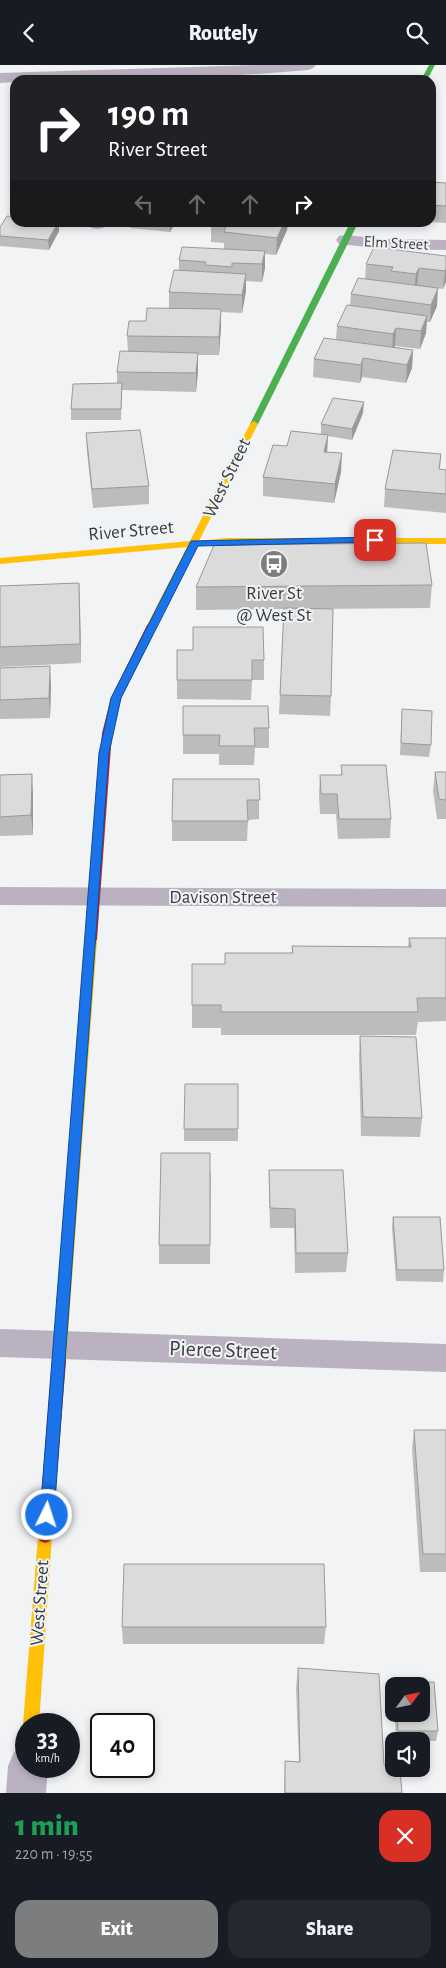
<!DOCTYPE html>
<meta charset="utf-8">
<style>
body{margin:0;font-family:"Alegreya Sans",sans-serif;background:#242831;color:#f1f3f6;height:100vh;display:flex;flex-direction:column;font-size:19px;white-space:nowrap}
*{box-sizing:border-box;margin:0}
p{font-size:16px;color:#9ea1a6}
.icon{flex:none;width:28px;height:28px;fill:none;stroke:currentColor;stroke-width:2;stroke-linecap:round;stroke-linejoin:round}
.map{position:relative;height:1728px;overflow:hidden}
.drawer{display:flex;flex-direction:column;background:#171b24;flex:1}
.drawer>*{flex:none}
.banner{position:absolute;left:10px;top:10px;width:426px;height:152px;border-radius:15px;box-shadow:0 2px 8px #0003;background:#202124;color:#fff;overflow:hidden}
.needle{width:32px;rotate:57deg}
.tools{position:absolute;left:385px;top:1612px;display:grid;gap:10px}
.tools a{display:grid;place-items:center;width:45px;height:45px;border-radius:10px;background:#171b24;box-shadow:0 2px 8px #0003;font-size:25px}
.speed{position:absolute;left:15px;top:1648px;display:flex;gap:10px;font-size:25px;font-weight:700;text-align:center}
.speed>*{display:grid;place-content:center;width:65px;height:65px;border-radius:50%;background:#171b24;box-shadow:0 2px 8px #0003;line-height:1}
.speed small{font-size:12px;font-weight:400}
.speed .limit{border:2px solid #111;border-radius:8px;background:#fff;color:#111}
.pin{position:absolute;display:grid;place-items:center;width:42px;height:42px;color:#fff;margin:-21px;border-radius:10px;box-shadow:0 2px 8px #0006}
.me{position:absolute;width:55px;margin:-28px;rotate:4deg;stroke-linejoin:round;filter:drop-shadow(0 0 4px #0008)}
.turn{display:flex;align-items:center;gap:18px;height:105px;padding:0 15px;font-size:22px}
.turn .icon{width:65px;height:65px;stroke-width:2.5}
.turn b{display:block;font-size:35px;line-height:42px}
.lanes{display:flex;align-items:center;height:48px;padding:0 15px;background:#0003;justify-content:center;gap:25px;direction:ltr}
.lanes .off{opacity:.35}
.round{display:grid;place-items:center;flex:none;width:52px;height:52px;border-radius:15px;background:#242831}
.head{display:flex;align-items:center;justify-content:space-between;height:85px;padding:0 15px}
h1{font-size:30px;font-weight:800;line-height:38px;color:#1e9e55}
.cta{display:flex;gap:10px;margin-top:auto;padding:10px 15px}
.cta a{flex:1;height:58px;border-radius:15px;background:#7b7d7e;color:#fff;font-size:20px;font-weight:800;line-height:58px;text-align:center}
.cta a+a{background:#242831;color:#f1f3f6}
header{display:flex;justify-content:space-between;align-items:center;height:65px;padding:0 15px;background:#171b24;font-size:22px;font-weight:800}
.map>svg:first-child{display:block}
.lines{fill:none;stroke-linecap:round;stroke-linejoin:round}
.street{fill:#bbb2c1;fill-rule:evenodd}
.fast{fill:#4caf50;fill-rule:evenodd}
.slow{fill:#ffc107;fill-rule:evenodd}
.jam{fill:#c62828;fill-rule:evenodd}
.wall{fill:#bcbcbc}
.shaded-wall{fill:#999}
.building{fill:#dbdbdb;stroke:#999}
.route{fill:#1a73e8;stroke:#114b97}
.labels{text-anchor:middle;dominant-baseline:central;stroke-width:4;stroke-linejoin:round;paint-order:stroke}
.far-street-label{font-size:16px;fill:#3b3d3e;stroke:#f0f3f6}
.street-label{font-size:19px;fill:#3b3d3e;stroke:#f0f3f6}
.poi-label{font-size:19px;fill:#3b3d3e;stroke:#f0f3f6}
.near-street-label{font-size:22px;fill:#3b3d3e;stroke:#f0f3f6}
</style>
<header><svg class="icon" aria-label="back" viewBox="0 0 24 24"><path d="M15 5l-7 7 7 7"/></svg>Routely<svg class="icon" aria-label="search" viewBox="0 0 24 24"><circle cx="10" cy="10" r="6"/><path d="M15 15l6 6"/></svg></header>
<div class="map">
<svg width="446" height="1728" viewBox="0 0 446 1728">
<rect width="100%" height="100%" fill="#f1f3f5"/>
<g class="lines">
<g class="street">
<path d="M258,0h58l-3,3 -5,2c-97,9 -195,10 -293,10v2l-15,1v-10z"/>
<polygon points="89,158 105,158 106,159 103,163 97,164 91,163"/>
<polygon points="345,170 385,174 446,175 446,185 385,184 339,179 336,175 339,171"/>
<polygon points="0,822 446,824 446,842 0,840"/>
<polygon points="0,1264 446,1279 446,1307 0,1292"/>
<polygon points="26,1682 26,1701 48,1701 46,1728 6,1728 8,1701 14,1687"/>
</g>
<g class="fast">
<polygon points="429,0 435,0 427,15 421,15"/>
<polygon points="350,158 358,158 258,359 254,362 251,361 250,359"/>
</g>
<g class="slow">
<polygon points="254,356 258,359 199,476 226,473 446,473 446,479 226,479 196,481 157,560 152,563 147,560 187,482 0,499 0,493 190,476 250,359"/>
<polygon points="91,871 97,875 66,1296 64,1300 59,1302 54,1300 52,1296 85,875"/>
<polygon points="45,1464 50,1466 52,1471 39,1659 26,1659 26,1665 23,1659 38,1471 40,1466"/>
</g>
<g class="jam">
<polygon points="152,557 157,560 121,633 112,668 97,875 91,879 85,875 102,668 111,633 147,560"/>
<polygon points="59,1290 64,1292 66,1296 52,1471 50,1476 45,1478 40,1476 38,1471 52,1296 54,1292"/>
</g>
</g>
<g class="wall">
<polygon points="15,27 15,55 13,55 12,45"/>
<polygon points="431,117 446,118 446,158 431,157"/>
<polygon points="15,119 15,138 11,138 10,127"/>
<polygon points="15,158 59,158 59,166 49,185 0,181 0,162"/>
<polygon points="130,158 175,158 170,167 130,163"/>
<polygon points="212,158 288,158 287,165 276,190 265,189 265,203 262,217 246,216 246,226 242,248 221,247 221,262 219,290 198,290 198,306 196,327 122,325 121,355 71,355 71,344 117,318 117,307 128,286 127,271 146,256 169,243 169,227 179,205 179,195 224,184 224,178 211,177 211,159"/>
<polygon points="446,191 446,217 443,224 417,221 437,241 430,257 427,257 426,268 420,284 395,281 394,282 413,285 412,303 406,318 362,312 360,318 313,312 314,294 336,275 337,261 350,240 351,229 365,214 366,199"/>
<polygon points="363,348 352,375 328,371 327,387 341,407 334,438 263,431 263,412 287,381 321,369 321,359"/>
<polygon points="86,368 149,421 149,439 93,443 87,387"/>
<polygon points="441,389 440,404 446,405 446,448 384,442 385,424"/>
<polygon points="79,518 81,598 0,602 0,521"/>
<polygon points="432,520 430,543 317,544 331,631 330,651 279,649 284,544 196,545 196,522"/>
<polygon points="177,585 264,595 264,615 252,615 251,635 177,634"/>
<polygon points="0,603 51,620 50,653 0,654"/>
<polygon points="183,641 269,663 269,683 255,683 254,700 219,700 219,689 183,689"/>
<polygon points="402,644 431,680 429,692 400,690"/>
<polygon points="341,700 391,754 390,773 338,774 336,749 320,749 319,730 320,710 341,710"/>
<polygon points="435,707 446,707 446,754 437,754 433,726"/>
<polygon points="0,710 33,729 33,770 0,771"/>
<polygon points="259,714 259,754 248,755 247,776 172,776 172,756"/>
<polygon points="409,873 446,873 446,956 418,957 416,970 221,970 221,963 192,963 192,940 225,899 292,888 292,881 408,882"/>
<polygon points="360,971 422,1053 420,1072 361,1071 359,991"/>
<polygon points="238,1019 238,1076 184,1076 184,1064"/>
<polygon points="269,1105 348,1188 346,1207 295,1208 294,1163 270,1163 269,1124"/>
<polygon points="211,1107 210,1199 159,1199 159,1180"/>
<polygon points="393,1152 444,1205 443,1217 396,1216 392,1163"/>
<polygon points="414,1365 446,1365 446,1507 420,1507 412,1383"/>
<polygon points="122,1562 326,1562 324,1579 123,1579"/>
<polygon points="298,1603 384,1700 402,1728 284,1728 285,1696 299,1697 296,1623"/>
<polygon points="395,1617 434,1617 438,1666 436,1676 396,1676 395,1649 421,1649 421,1621 394,1621"/>
</g>
<g class="shaded-wall">
<polygon points="58,158 59,158 59,166 49,185 48,175"/>
<polygon points="170,158 175,158 170,167"/>
<polygon points="284,158 288,158 287,165 276,190 277,173"/>
<polygon points="265,186 265,203 262,217 262,199"/>
<polygon points="419,203 417,220 414,227 416,209"/>
<polygon points="446,203 446,217 443,224 445,206"/>
<polygon points="246,209 246,226 242,248 242,230"/>
<polygon points="438,223 437,241 430,257 431,240"/>
<polygon points="221,244 221,262 219,290 219,272"/>
<polygon points="427,251 426,268 420,284 421,266"/>
<polygon points="396,263 395,281 392,287 393,269"/>
<polygon points="413,285 412,303 406,318 407,300"/>
<polygon points="198,288 198,306 196,327 196,308"/>
<polygon points="363,293 362,312 360,318 361,300"/>
<polygon points="364,337 363,348 352,375 352,364"/>
<polygon points="328,370 327,388 324,387"/>
<polygon points="342,388 341,407 334,438 335,419"/>
<polygon points="79,518 80,537 81,598 80,579"/>
<polygon points="50,601 51,620 50,653 49,633"/>
<polygon points="32,709 33,729 33,770 31,750"/>
</g>
<g class="building">
<polygon points="335,12 369,14 369,15 334,15"/>
<polygon points="15,27 15,45 12,45"/>
<polygon points="431,117 446,118 446,141 431,140"/>
<polygon points="15,119 15,128 10,127"/>
<polygon points="7,151 15,152 15,158 58,158 48,175 0,171 0,162"/>
<polygon points="212,158 284,158 277,173 224,167 226,161 211,159"/>
<polygon points="182,182 265,186 262,199 232,198 232,202 205,200 206,197 179,195"/>
<polygon points="374,182 446,191 446,203 445,206 419,203 416,209 391,206 393,202 366,199"/>
<polygon points="174,205 246,209 242,230 169,227"/>
<polygon points="358,213 438,223 431,240 351,229"/>
<polygon points="347,240 427,251 421,266 396,263 393,269 337,261"/>
<polygon points="147,243 221,244 219,272 127,271 129,256 146,256"/>
<polygon points="324,273 413,285 407,300 363,293 361,300 314,294"/>
<polygon points="120,286 198,288 196,308 117,307"/>
<polygon points="122,318 121,344 71,344 73,319"/>
<polygon points="333,333 364,337 352,364 321,359"/>
<polygon points="140,365 149,421 92,424 86,368"/>
<polygon points="291,366 328,370 324,387 342,388 335,419 263,412 273,380 287,381"/>
<polygon points="393,385 441,389 439,404 446,405 446,429 385,424"/>
<polygon points="426,478 432,520 196,522 214,480"/>
<polygon points="79,518 80,579 0,582 0,521"/>
<polygon points="284,543 333,544 331,631 280,630"/>
<polygon points="193,562 263,562 264,595 252,595 252,615 177,615 177,585 193,585"/>
<polygon points="50,601 49,633 0,635 0,603"/>
<polygon points="183,641 268,641 269,663 254,663 255,681 219,681 220,670 183,670"/>
<polygon points="402,644 432,646 431,680 401,678"/>
<polygon points="341,700 386,700 391,754 339,754 337,729 321,729 320,710 342,710"/>
<polygon points="435,707 446,707 446,735 439,734"/>
<polygon points="32,709 31,750 0,752 0,710"/>
<polygon points="173,714 259,714 260,735 247,735 248,756 172,756"/>
<polygon points="409,873 446,873 446,933 417,933 418,947 221,947 221,940 192,940 192,899 225,899 225,888 293,888 292,881 411,882"/>
<polygon points="360,971 416,972 422,1053 363,1052"/>
<polygon points="185,1019 238,1019 238,1064 184,1064"/>
<polygon points="161,1088 210,1088 210,1180 159,1180"/>
<polygon points="269,1105 343,1105 348,1188 296,1188 295,1144 270,1143"/>
<polygon points="393,1152 440,1152 444,1205 397,1205"/>
<polygon points="414,1365 446,1365 446,1489 423,1489"/>
<polygon points="124,1499 324,1499 326,1562 122,1562"/>
<polygon points="298,1603 379,1609 384,1700 394,1700 394,1704 400,1704 402,1728 285,1728 285,1696 300,1697"/>
<polygon points="395,1617 434,1617 438,1666 398,1666 397,1649 421,1649 421,1621 395,1621"/>
</g>
<polygon class="route" points="375,472 380,475 378,477 198,481 121,633 109,688 54,1450 52,1455 47,1457 42,1455 40,1450 99,688 111,633 191,476"/>
<defs>
<symbol id="bus-disc" viewBox="-11 -11 22 22"><circle r="9.5" fill="#7b7d7e" stroke="#f0f3f6"/><path d="M-5-6H5V4H4V6H2V4H-2V6H-4V4H-5ZM-3.5-4V0h7V-4ZM-3.5 1.2v1.5H-2V1.2ZM2 1.2v1.5H3.5V1.2Z" fill="#fff"/></symbol>
</defs>
<g fill-rule="evenodd">
<use href="#bus-disc" x="258" y="483" width="32" height="32"/>
</g>
<g class="labels">
<g class="far-street-label">
<text transform="translate(396 178) rotate(3)">Elm Street</text>
</g>
<g class="street-label">
<text transform="translate(227 413) rotate(-64)">West Street</text>
<text transform="translate(131 466) rotate(-5)">River Street</text>
<text x="223" y="832">Davison Street</text>
<text transform="translate(40 1538) rotate(-86)">West Street</text>
</g>
<g class="poi-label">
<text x="274" y="528">River St<tspan x="274" dy="22">@ West St</tspan></text>
</g>
<g class="near-street-label">
<text transform="translate(223 1285) rotate(2)">Pierce Street</text>
</g>
</g>
</svg>
<div class="tools">
<a><svg class="needle" viewBox="-14 -14 28 28"><path d="M0-13l5 13h-10z" fill="#e53935"/><path d="M0 13l5-13h-10z" fill="#9ea1a6"/></svg></a>
<a><svg class="icon" aria-label="sound" viewBox="0 0 24 24"><path d="M4 9h4l5-4v14l-5-4H4zM17 9q2 3 0 6"/></svg></a>
</div>
<div class="speed"><div>33<small>km/h</small></div><div class="limit">40</div></div>
<div class="pin" style="left:375px;top:475px;background:#d93025"><svg class="icon" aria-label="arrive" viewBox="0 0 24 24"><path d="M6 21V4h12l-3 4 3 4H6"/></svg></div>
<svg class="me" style="left:47px;top:1450px" viewBox="-20 -20 40 40"><circle r="17" fill="#1a73e8" stroke="#fff" stroke-width="3"/><path d="M0-11L8 9 0 5-8 9z" fill="#fff"/></svg>
<div class="banner">
<div class="turn"><svg class="icon" aria-label="right" viewBox="0 0 24 24"><path d="M7 20v-9h11M14 6l5 5-5 5"/></svg><div><b>190 m</b>River Street</div></div>
<div class="lanes"><svg class="icon off" aria-label="left" viewBox="0 0 24 24"><path d="M17 20v-9H6M10 6l-5 5 5 5"/></svg><svg class="icon off" aria-label="ahead" viewBox="0 0 24 24"><path d="M12 20V5M6 11l6-6 6 6"/></svg><svg class="icon off" aria-label="ahead" viewBox="0 0 24 24"><path d="M12 20V5M6 11l6-6 6 6"/></svg><svg class="icon" aria-label="right" viewBox="0 0 24 24"><path d="M7 20v-9h11M14 6l5 5-5 5"/></svg></div>
</div>
</div>
<section class="drawer">
<div class="head"><div><h1>1 min</h1><p>220 m · 19:55</p></div><a class="round" style="background:#d93025;color:#fff"><svg class="icon" aria-label="close" viewBox="0 0 24 24"><path d="M6 6l12 12M18 6L6 18"/></svg></a></div>
<div class="cta"><a>Exit</a><a>Share</a></div>
</section>
